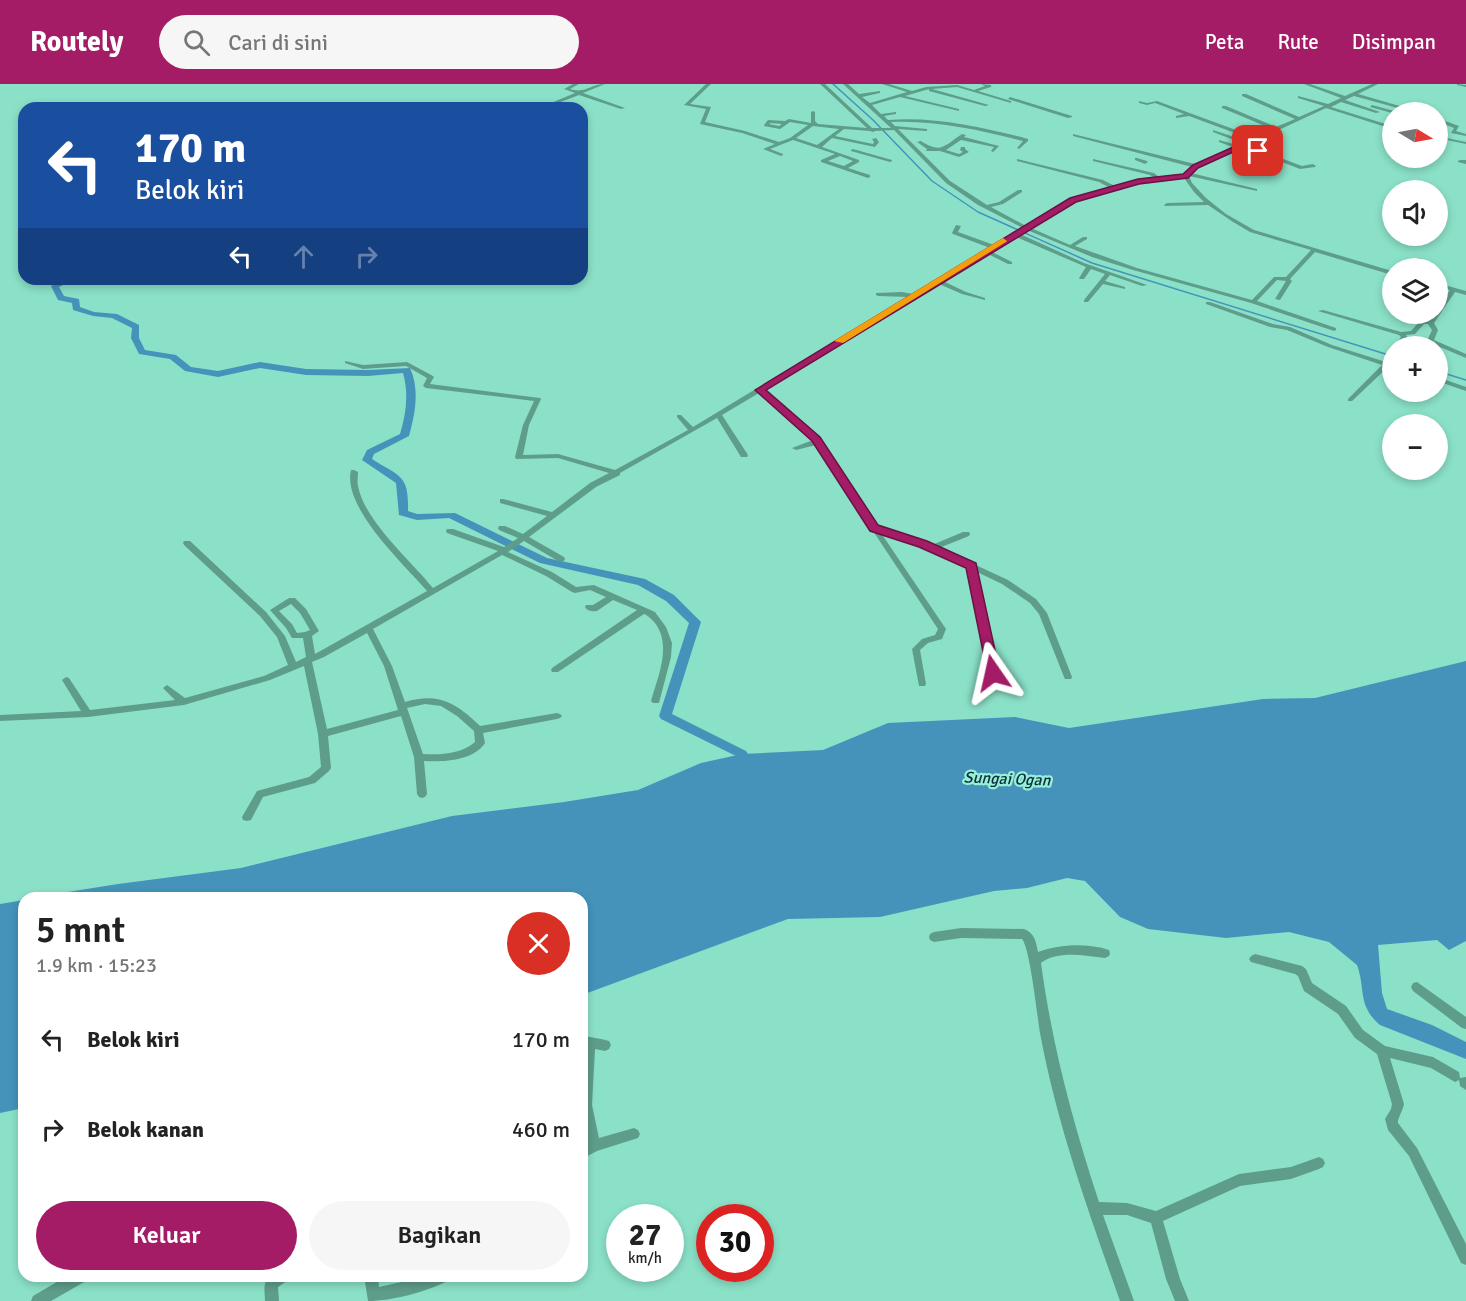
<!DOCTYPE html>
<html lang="id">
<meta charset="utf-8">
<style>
body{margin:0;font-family:Signika,sans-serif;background:#f6f6f6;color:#222;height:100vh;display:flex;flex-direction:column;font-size:22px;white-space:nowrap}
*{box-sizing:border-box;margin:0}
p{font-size:20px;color:#767676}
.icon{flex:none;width:33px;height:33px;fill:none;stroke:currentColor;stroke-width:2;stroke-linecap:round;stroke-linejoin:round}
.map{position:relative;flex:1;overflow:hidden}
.panel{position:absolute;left:18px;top:808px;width:570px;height:390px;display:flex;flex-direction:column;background:#fff;border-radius:18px;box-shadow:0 3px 9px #0003}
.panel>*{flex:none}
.banner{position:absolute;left:18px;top:18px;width:570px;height:183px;border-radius:18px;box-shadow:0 3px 9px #0003;background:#1a4fa0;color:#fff;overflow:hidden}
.needle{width:39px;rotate:100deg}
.controls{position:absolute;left:1382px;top:18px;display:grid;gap:12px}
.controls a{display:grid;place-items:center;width:66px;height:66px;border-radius:50%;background:#fff;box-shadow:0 3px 9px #0003;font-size:30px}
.speed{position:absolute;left:606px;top:1120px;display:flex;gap:12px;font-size:30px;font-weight:700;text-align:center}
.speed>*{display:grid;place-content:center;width:78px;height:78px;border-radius:50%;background:#fff;box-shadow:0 3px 9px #0003;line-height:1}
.speed small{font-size:15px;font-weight:400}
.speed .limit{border:9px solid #d22;background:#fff;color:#111}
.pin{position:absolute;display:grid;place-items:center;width:51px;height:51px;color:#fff;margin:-26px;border-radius:12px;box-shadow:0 3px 9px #0006}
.me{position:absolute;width:66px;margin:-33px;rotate:349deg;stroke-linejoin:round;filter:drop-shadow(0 0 4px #0008)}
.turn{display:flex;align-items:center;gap:21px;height:126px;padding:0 18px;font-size:27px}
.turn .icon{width:78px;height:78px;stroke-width:2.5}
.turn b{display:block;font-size:42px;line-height:51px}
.lanes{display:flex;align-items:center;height:57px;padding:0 18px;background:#0003;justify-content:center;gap:30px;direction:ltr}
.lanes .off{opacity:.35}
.round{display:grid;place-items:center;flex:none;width:63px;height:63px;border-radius:32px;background:#f6f6f6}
.head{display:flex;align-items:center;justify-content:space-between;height:102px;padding:0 18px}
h1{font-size:36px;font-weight:600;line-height:45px}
.button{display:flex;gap:12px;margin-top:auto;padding:12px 18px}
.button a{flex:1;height:69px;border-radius:36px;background:#a41c66;color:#fff;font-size:24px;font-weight:600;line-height:69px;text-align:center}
.button a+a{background:#f6f6f6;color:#222}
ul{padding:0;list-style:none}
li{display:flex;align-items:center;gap:18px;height:90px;padding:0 18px}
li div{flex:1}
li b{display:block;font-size:22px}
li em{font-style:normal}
header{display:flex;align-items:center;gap:36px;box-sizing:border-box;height:84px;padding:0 30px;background:#a41c66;color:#fff}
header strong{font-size:28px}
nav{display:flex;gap:33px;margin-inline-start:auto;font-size:21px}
.search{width:420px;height:54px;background:#f6f6f6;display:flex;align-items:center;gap:15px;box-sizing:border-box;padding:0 21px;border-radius:33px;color:#767676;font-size:22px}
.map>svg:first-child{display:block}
.water{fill:#4593bb}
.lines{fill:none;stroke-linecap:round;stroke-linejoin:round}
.stream{stroke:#4593bb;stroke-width:1.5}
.river{fill:#4593bb;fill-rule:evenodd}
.minor{fill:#5f9d8b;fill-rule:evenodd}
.route{fill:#a41c66;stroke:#6b1242;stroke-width:1.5}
.slow{fill:#f59e0b}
.labels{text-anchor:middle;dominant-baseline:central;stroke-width:4.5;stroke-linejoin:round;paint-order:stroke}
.water-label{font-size:16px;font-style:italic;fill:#092e3f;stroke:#98efd5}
</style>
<header>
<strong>Routely</strong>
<div class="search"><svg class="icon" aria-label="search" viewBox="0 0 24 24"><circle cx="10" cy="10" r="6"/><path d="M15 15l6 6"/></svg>Cari di sini</div>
<nav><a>Peta</a><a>Rute</a><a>Disimpan</a></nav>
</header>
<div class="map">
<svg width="1466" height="1217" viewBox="0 0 1466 1217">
<rect width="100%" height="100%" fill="#8be1c8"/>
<g class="water">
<path d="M1466,577v280l-17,9 -12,-10 -59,5 4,48 5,16 45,16 34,17v17l-86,-34c-23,-20 -14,-35 -23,-60l-28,-23 -40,-10 -63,6 -78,-9 -28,-12 -35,-36 -18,-3 -40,10 -33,3 -114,26 -92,2 -206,76v-97h-552l88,-14 123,-16 211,-52 112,-14 74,-12 63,-27 41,-9 81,-4 65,-27 127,-6 54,11 194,-29 52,-1z"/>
<polygon points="24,816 24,1024 0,1029 0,820"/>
</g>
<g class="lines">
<g class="stream">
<polyline points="833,0 873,36 932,97 978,128 1092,179 1392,272"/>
<polyline points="1437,287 1466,296"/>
</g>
<path class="river" d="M64,195h11l-16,8 5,9 15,3 1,8 14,5 23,2 22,11v13l6,12 31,5 15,12 27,4 42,-9 46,7 62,1 42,-2c10,22 5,46 -1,68l-35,18 -2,5c28,18 37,15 36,52l9,3 38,-1 92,45 98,21 29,16 27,27 -29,92 74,37 2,3 -2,3h-8l-77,-38 -2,-3 30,-93 -23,-22 -28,-16 -98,-22 -91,-45 -32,2 -18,-5 -3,-32 -34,-23 5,-10 33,-16c6,-20 9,-40 3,-61l-35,3 -62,-1 -46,-7 -42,9 -33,-6 -15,-12 -31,-5 -8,-16 1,-10 -20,-10 -19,-2 -20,-6 -1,-7 -14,-3 -7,-14z"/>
<g class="minor">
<path d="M573,0h6l-9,5c16,5 20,-5 35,-5l-22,9 42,15 -4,1 -42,-14 -34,13h-6l36,-15 -11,-4z"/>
<path d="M706,0h5l-21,20 21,3 -6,15 40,9 34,11 11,-4 18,-13 -18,-3 -10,7 -16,-3v-1l4,-5 17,1 4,-2 22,4v-11l2,-1 2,1v9l3,3 49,4 -47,-44h5l47,44h19l-48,-44h5l11,10 21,-3v2l-18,4 8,6 37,-11 -25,-8h7l23,7 14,-4 31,-2 17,5 11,-4 -4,-2 10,1v2l-13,4 33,10v2l-54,-16 -25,2 57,16 -4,1 -56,-15v-2l-24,7 54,13v2l-59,-14 -28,8 9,9 15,-2v2l-12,2 4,4c46,-4 95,7 140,19v2l-9,8 -2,-1 6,-7c-43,-11 -88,-21 -132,-19l4,4 32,3v2h-2l-27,-2 52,52 37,24 12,-3 19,-12h4v2l-19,12 -12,3 35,19 45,-27 39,-11 -11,-6 -82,-21v-2l86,21 12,6 23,-7 16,-1 -4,-3 -57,-14v-2l61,14 5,4 25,-2 8,-8 -119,-31v-2l122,30 38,-17 -14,-5v-2l18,5 5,-2 -29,-11v-2l33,11 5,-2 -62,-23 -13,2v-2l8,-2 -29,-11 -8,2 -8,-2v-2l8,2 10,-2 98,36 17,-8 -50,-21v-2h4l50,21 19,-8 -53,-23v-2h4l53,23 25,-11 -26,-8v-2l30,8 13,-6 -37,-14h6l35,12 27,-12h6l-20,10 59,17v1h-5l-58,-16 -9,4 35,12 -4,1 -35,-11 -10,5 61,19v3l-66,-21 -80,37 56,21 11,-2 3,2 -1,1 -15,2 -58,-22 -45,20 -6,6 66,16v2l-68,-15 3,7 14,15 20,16 28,16 138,41v4l-77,-23 -25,27 2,2 -12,19 -5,-1 11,-18 -9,-1 -20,21 79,27v2l-2,1 -83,-28 -118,-33 -41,-13 -65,-27 -7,4 64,29 63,22 -5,1 -32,-11 -5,6 20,6v2l-22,-5 -15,18h-4v-2l21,-26 -14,-5 -7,10h-4l-1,-1 7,-11 -70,-30 -24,15 20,10v2h-4l-20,-10 -45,27 23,11 19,6v2l-23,-6 -23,-10 -175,106 55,47 58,89 55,19 31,-13h6l1,2 -1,2 -30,12 69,32 28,19 11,14 25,64 -1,2h-6l-1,-2 -25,-63 -9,-11 -28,-19 -25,-12 20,101 -4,3 -3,-1 -22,-108 -48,-21 -39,-13 65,96 -4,10 -14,4 -8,7 6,34 -1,2h-6l-7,-37 10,-10 13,-4 3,-6 -122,-184 -20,5 -4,-2 21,-8 -54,-47 -37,22 26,40 -1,2h-6l-24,-39 -97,55v2l-24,12 -67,50 35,20 1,2 -1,2h-6l-34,-20 -16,11 44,20 24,15 18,-2 61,27 11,15 6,16 -1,14 -12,46h-6l-2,-2c7,-25 21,-55 4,-78 -4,-4 -6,-7 -11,-9l-86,58h-6l-1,-2 1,-2 85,-58 -24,-10 -16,11c-4,1 -10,0 -12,-4l1,-2h7l13,-8 -16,-7 -15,3 -3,-1 -26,-16 -44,-21 -129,74 19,37 13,36c34,-10 51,1 75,24l77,-13 3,1 2,2 -2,2 -3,1 -74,14 2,10c-12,18 -41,19 -61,18l3,33 -2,3 -3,1 -3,-1 -2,-3 -3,-37 -13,-41 -73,20 3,32 -2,3 -14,12 -52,14 -12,23 -4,1 -4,-1 -1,-3 15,-26 52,-14 12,-10 -3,-33 -14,-68 -34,14 -86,25 -96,12 -88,4v-6l81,-4 -19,-31 4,-3 3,1 21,32 85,-10 -12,-12 4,-3 18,13 79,-22 24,-11 -11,-28 -17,-21 -76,-71 -1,-2 1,-2h6l76,71 19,24 11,26 10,-5 -3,-19h-11l-6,-10 -16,-18 19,-12h6l11,11 13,22 -7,5 3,18 112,-63c-23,-27 -85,-83 -76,-121h3l4,2c0,4 -1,10 0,14 6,34 53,75 75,102l65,-37 -51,-18 -1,-2 1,-2h6l51,18 14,-9 -19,-8 -1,-2 1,-2h6l18,8 24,-18 -47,-13v-4h3l49,13 38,-29 19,-10 -51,-15 -42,1 -1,-2 8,-32 11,-24 -108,-13 -3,-2 4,-8 -21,-12 -43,3 -18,-6v-2l18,4 44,-3 26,14 1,1 -4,7 110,14 1,1 -12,26 -6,30 35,-1 57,16 73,-40 -11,-13v-2h4l12,12 215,-130 -30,-1 -2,-1v-2l26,-1 11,2 71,-42v-2l6,-2 -37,-14 -1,-1 4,-8 5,1 -3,6 36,13 18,-10v-2l11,-5 -45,-23 -32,-22 -52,-53 -19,1 -2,1 -3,-1 -26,-2 -9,7 38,8 1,-2 -2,-3 4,-1 3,4 -4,5 -43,-9 -10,9 37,13v2l-11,6 22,7v2l-2,1 -47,-16v-2l14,-6 -42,-14 -23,9 13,5v1l-2,1 -18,-7 12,-5 -33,-11 -42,-9 6,-15 -22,-4zM771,39l11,1 -3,2 -10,-2zM813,42l26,3 -22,16 -21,-7zM840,72l13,5 -9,5 -16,-5zM1184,94l10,14 10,10 -37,1 -3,2 1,1 43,-1 25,17 17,10 61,18 -25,27h-12l-22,23 -115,-32 -62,-22 12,-7v-2h-4l-13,8 -39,-17 44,-27 63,-19zM291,520l9,9 10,17 -5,2 -8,1 -5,-9 -13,-13zM367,549l17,33 14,44 -71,19 -15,-67 12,-5zM425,620l16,2 16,10 17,15 1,11c-13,12 -35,13 -52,12l-16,-46z"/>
<polygon points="1457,0 1466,1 1466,3 1457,1"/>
<polygon points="1010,13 1072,32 1072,33 1068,34 1008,15"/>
<polygon points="1372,21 1394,27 1394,28 1392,29 1370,23"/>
<polygon points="1437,34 1459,42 1456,47 1466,50 1466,52 1451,49 1454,44 1437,37"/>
<path d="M962,50l4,1 -2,2 35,9 -6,6 -2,-1 3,-4 -33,-7 -15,10 13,4 4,-2 -3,-2 1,-3h4v2l4,3 -10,5 -19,-6h-14l1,-2 -10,-7 4,-1c20,13 23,5 41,-7z"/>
<polygon points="1437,52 1466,58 1466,60 1437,54"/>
<polygon points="853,65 892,76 892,77 890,78 851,67 851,66"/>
<polygon points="1243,68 1247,68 1283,82 1278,83 1243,70"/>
<polygon points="1137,74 1147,77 1148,78 1145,80 1135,76 1135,74"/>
<polygon points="1460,76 1466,76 1466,80 1458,78 1458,77"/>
<polygon points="1418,174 1423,175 1417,182 1419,184 1411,184 1410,183"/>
<polygon points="1437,199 1466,207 1466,211 1455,208 1434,239 1438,246 1434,256 1466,270 1466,274 1428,258 1427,257 1432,246 1428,240 1424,240 1415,250 1406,251 1407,253 1402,262 1396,262 1401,253 1399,251 1318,227 1323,226 1401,248 1411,247 1420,237 1430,236 1435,230 1437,230 1437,226 1450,206 1437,203"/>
<polygon points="1206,218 1210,218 1273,240 1290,243 1332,261 1389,279 1392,280 1392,284 1388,283 1352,317 1348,317 1348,315 1382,281 1328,263 1287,246 1270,243 1206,220"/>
<polygon points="1437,293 1466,303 1466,307 1437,297"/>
<path d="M961,844l63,1c11,4 12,13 14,23 22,-8 49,-9 71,-2l1,3 -1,3 -4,2c-20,-2 -47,-8 -64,5 11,82 32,160 58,239l28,1 29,8 83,-37 52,-7 28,-10 4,2 2,4 -2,4 -4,2 -28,10 -51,7 -77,35 17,58 9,22h-14l-9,-22 -15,-56 -24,-8h-24l31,86h-14c-31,-88 -63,-176 -80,-268 -3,-18 -10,-85 -18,-94l-61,-1 -27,4 -4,-2 -1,-3 1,-3 4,-2z"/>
<path d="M1255,870l47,12 4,3 6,14 34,23 17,24 22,16 48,11 26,15 1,6 6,-1v13l-6,-4 -1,-6 -4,2 -24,-14 -41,-10 14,46c-1,6 -7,16 -6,19l19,25 49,96v21l-5,-2 -52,-107 -21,-26 -3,-11 6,-10 1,-5 -15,-50 -22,-16 -17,-24 -34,-23 -6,-15 -3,-2 -44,-12 -2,-3 2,-3z"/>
<polygon points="1417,898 1466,933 1466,945 1462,944 1413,907 1411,903 1413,899"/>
<path d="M582,951c9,3 18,3 27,6l2,4 -2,4 -4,2 -10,-2 -3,56 7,33 35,-10 4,2 2,4 -2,4 -41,13 -15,8v-13l5,-3 -5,-27z"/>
<polygon points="67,1192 87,1192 86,1197 51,1217 31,1217 33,1212"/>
<path d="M270,1192h18l-1,5 -9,6 1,14h-14c0,-9 -3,-19 5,-25z"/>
<path d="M364,1192h14l1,11 49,-11h21l-1,5c-23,11 -56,20 -80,20z"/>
</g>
</g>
<polygon class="route" points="1242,59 1262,67 1258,69 1242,64 1198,84 1188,94 1139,100 1076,118 766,306 820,353 878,441 927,457 976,479 1000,589 993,593 988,592 966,484 919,463 870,447 812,357 755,306 1070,114 1138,95 1183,90 1193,81"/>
<polygon class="slow" points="1003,154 1007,157 1006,158 843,259 834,257"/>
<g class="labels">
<g class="water-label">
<text transform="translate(1007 695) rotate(2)">Sungai Ogan</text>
</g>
</g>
</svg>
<div class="controls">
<a><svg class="needle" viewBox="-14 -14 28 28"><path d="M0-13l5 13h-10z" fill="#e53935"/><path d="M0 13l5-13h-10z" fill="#767676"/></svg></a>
<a><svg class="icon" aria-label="sound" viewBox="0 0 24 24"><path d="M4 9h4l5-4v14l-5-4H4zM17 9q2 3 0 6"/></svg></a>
<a><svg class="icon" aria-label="layers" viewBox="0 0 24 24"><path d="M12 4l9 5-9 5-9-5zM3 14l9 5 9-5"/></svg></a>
<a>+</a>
<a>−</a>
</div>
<div class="speed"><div>27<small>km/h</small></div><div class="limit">30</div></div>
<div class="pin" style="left:1258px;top:67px;background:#d93025"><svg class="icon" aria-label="arrive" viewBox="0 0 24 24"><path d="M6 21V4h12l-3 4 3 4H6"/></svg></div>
<svg class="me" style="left:993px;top:589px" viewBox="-20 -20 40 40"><path d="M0-17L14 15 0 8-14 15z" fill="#a41c66" stroke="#fff" stroke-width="4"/></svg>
<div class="banner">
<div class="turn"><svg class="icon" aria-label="left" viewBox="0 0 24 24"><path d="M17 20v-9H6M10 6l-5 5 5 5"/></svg><div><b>170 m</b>Belok kiri</div></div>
<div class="lanes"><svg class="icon" aria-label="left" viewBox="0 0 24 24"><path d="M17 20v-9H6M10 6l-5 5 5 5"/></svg><svg class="icon off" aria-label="ahead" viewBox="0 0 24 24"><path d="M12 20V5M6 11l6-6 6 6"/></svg><svg class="icon off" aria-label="right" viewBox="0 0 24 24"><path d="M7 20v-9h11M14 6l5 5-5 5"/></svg></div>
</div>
<section class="panel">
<div class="head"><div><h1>5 mnt</h1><p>1.9 km · 15:23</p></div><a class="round" style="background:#d93025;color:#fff"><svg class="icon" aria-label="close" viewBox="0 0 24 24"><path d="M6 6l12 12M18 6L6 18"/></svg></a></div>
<ul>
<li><svg class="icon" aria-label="left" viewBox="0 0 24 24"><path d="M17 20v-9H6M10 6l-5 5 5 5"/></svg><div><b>Belok kiri</b></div><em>170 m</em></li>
<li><svg class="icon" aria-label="right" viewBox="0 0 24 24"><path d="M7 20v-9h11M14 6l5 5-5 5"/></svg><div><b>Belok kanan</b></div><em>460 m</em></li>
</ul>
<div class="button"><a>Keluar</a><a>Bagikan</a></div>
</section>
</div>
